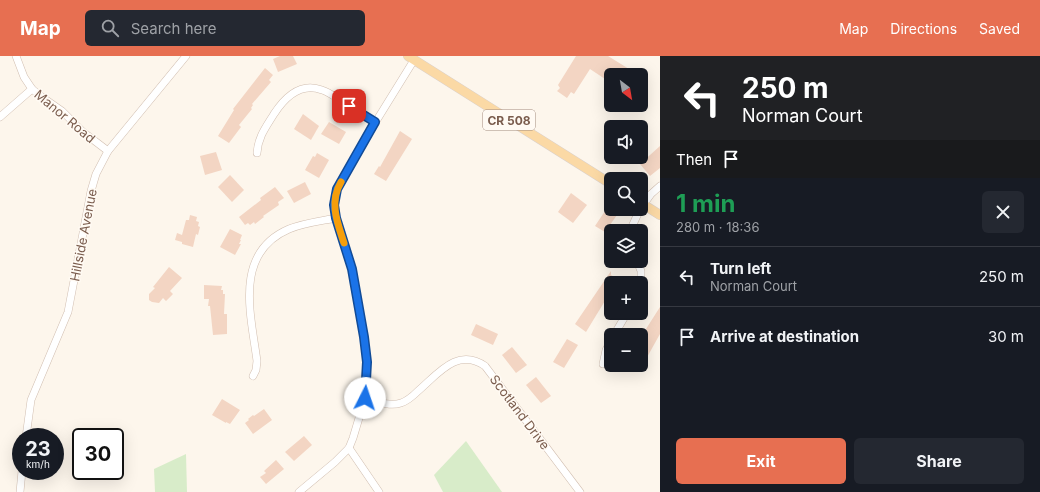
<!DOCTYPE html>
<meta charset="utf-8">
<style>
body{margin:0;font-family:Inter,sans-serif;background:#242831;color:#f1f3f6;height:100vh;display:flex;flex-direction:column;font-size:15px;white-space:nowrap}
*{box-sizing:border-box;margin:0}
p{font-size:13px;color:#9ea1a6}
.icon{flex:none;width:22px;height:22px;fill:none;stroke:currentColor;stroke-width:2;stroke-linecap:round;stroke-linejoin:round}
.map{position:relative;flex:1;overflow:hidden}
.sheet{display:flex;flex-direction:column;background:#171b24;width:380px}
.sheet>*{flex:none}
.top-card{background:#202124;color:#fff;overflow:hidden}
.needle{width:26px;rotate:149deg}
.buttons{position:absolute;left:604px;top:12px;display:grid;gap:8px}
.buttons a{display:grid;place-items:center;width:44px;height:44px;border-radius:6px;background:#171b24;box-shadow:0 4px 16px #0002;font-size:20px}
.speed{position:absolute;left:12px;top:372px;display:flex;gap:8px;font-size:20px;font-weight:700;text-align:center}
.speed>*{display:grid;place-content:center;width:52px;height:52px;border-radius:50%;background:#171b24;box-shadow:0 4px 16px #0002;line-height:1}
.speed small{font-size:10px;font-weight:400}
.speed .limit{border:2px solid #111;border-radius:6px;background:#fff;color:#111}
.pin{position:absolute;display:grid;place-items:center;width:34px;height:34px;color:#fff;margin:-17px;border-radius:8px;box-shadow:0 2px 6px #0006}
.me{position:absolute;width:44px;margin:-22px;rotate:4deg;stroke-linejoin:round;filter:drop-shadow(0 0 3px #0008)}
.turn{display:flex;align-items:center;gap:14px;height:84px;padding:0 16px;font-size:18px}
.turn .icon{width:52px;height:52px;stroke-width:2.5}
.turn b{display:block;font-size:28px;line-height:34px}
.then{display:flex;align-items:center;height:38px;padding:0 16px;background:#0003;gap:8px;font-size:15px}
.round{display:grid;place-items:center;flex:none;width:42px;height:42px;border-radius:6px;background:#242831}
.head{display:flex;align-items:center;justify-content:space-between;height:68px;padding:0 16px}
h1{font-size:24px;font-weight:700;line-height:30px;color:#1e9e55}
.action{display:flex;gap:8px;margin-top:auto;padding:8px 16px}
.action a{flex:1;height:46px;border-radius:6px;background:#e76f51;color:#fff;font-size:16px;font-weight:700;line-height:46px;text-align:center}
.action a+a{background:#242831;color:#f1f3f6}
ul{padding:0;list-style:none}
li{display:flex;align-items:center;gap:12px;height:60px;padding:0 16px;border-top:1px solid #363941}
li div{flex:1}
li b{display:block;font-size:15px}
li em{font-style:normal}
header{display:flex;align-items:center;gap:24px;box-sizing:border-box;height:56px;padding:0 20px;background:#e76f51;color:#fff}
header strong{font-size:19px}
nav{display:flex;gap:22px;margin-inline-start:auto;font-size:14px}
.search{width:280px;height:36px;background:#242831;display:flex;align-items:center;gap:10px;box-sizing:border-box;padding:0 14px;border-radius:6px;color:#9ea1a6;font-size:15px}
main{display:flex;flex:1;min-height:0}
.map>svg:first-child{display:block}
.green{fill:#d8ecc9}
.building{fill:#f3d5c3}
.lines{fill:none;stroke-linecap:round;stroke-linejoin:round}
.minor-casing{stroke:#d1beb0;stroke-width:8}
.major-casing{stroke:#dad1cd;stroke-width:10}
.minor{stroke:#fff;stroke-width:7}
.major{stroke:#fbd9a5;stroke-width:9}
.route-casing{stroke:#114b97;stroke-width:10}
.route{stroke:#1a73e8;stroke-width:7}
.slow{stroke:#f59e0b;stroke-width:7}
.labels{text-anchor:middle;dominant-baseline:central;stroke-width:3;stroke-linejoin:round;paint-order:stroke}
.shield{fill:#fffaf3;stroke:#a28b7f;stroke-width:1}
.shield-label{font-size:12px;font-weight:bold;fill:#7a5c4d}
.street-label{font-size:13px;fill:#7a5c4d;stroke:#fffaf3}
</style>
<header>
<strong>Map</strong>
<div class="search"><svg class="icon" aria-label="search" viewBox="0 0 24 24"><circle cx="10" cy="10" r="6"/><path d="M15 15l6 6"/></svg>Search here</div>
<nav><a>Map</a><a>Directions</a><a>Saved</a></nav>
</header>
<main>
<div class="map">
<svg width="660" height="436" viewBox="0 0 660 436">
<rect width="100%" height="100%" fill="#fdf6ec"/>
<g class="green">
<polygon points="466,385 502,436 443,436 434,419"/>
<polygon points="186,398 187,436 155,436 154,413"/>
</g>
<g class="building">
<polygon points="280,0 293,0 297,8 278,16 273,3"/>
<polygon points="576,0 608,0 629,13 626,19 611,19 611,27 590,13 574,38 571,36 567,42 557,35 560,32 558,29"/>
<polygon points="265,12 273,19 269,24 271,26 252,48 253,49 251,52 252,53 239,69 241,71 229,87 218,80 234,54 233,53"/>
<polygon points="303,58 319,70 311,84 294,73"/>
<polygon points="329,66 346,76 339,88 321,78"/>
<polygon points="400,75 412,83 386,125 374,118 379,110 380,111"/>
<polygon points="660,90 660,112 650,120 640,108"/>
<polygon points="216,96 222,114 205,119 200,100"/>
<polygon points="317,97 329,104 319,122 305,114 313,100 315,101"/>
<polygon points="230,119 244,134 232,146 218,131"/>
<polygon points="305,126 311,138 294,147 287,135"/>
<polygon points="275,131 284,142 278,146 279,149 263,160 264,161 255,168 254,166 250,169 248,167 245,169 239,161 261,144 260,142"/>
<polygon points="571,137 587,149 573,167 558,156"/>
<polygon points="607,152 617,159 605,176 595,170"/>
<polygon points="190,159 197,161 196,165 199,166 198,170 200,171 198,179 196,178 193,191 182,188 182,186 175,184 177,177 182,179 186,164 189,164"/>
<polygon points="230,173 242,179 240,184 241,184 239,188 241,188 235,199 220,191"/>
<polygon points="169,211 182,222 170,235 173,238 166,245 163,242 159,247 152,246 149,244 149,238 155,232 153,231"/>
<polygon points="611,215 611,219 624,227 611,227 611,235 586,276 575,268"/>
<polygon points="204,229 222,230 221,234 223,234 223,238 225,238 224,258 227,258 227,278 213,279 210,250 208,250 209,243 204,243"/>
<polygon points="660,251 660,278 641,312 641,285 647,274 646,273"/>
<polygon points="476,268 498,278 493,289 471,279"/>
<polygon points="567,283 578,289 564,312 553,306"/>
<polygon points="512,291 527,309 516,317 502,299"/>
<polygon points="536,321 551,340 541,347 526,329"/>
<polygon points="222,343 240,354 230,368 226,366 226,367 212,359"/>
<polygon points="264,353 272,364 253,378 245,367 249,364 248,363 253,359 254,360"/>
<polygon points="304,380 312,389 294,405 285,396"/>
<polygon points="276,404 284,413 266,428 260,421 266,417 264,415"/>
</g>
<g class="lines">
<defs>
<g id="minor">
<polyline points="16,0 24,21 32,33 42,41 62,55 83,76 108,95"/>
<polyline points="0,61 32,33"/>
<path d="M257,97c1,-16 9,-26 17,-39 11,-17 27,-32 48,-24 7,2 13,7 19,11 11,7 23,14 34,22"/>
<polyline points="641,152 651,138 660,130"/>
<polyline points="630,175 640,153"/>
<polyline points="637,205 641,215 641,230"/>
<polyline points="614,279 627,257"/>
<polyline points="603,308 606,294 611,285"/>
<path d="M253,320l3,-6 1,-9c-6,-46 -24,-108 32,-132 14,-6 32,-8 47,-11"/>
<path d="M365,342c11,3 24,9 36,5 6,-2 12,-7 17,-12 20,-17 39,-44 67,-25l95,126"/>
<polyline points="26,381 31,344 68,256 91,135 96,118 108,95 186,0"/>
<polyline points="349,392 379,436"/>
<polyline points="20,436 22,415"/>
<polyline points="299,436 335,406 349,392 353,382 365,342 367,306 364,281 352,213 336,162 334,149 337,133 375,67 414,4"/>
</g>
<g id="major">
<polyline points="408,0 611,128"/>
<polyline points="641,147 660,159"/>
</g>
</defs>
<use href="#minor" class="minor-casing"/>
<use href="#major" class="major-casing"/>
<use href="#minor" class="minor"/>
<use href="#major" class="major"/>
</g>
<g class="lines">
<defs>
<polyline id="route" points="349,50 375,66 337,133 334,149 336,162 352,213 364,281 367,306 365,342"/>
</defs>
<use href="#route" class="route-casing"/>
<use href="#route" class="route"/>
<path class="slow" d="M341,126c-12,20 -4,40 3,61"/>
</g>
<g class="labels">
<rect class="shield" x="483" y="54" width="52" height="20" rx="3"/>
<g class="shield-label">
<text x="509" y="64">CR 508</text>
</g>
<g class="street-label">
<text transform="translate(65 60) rotate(40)">Manor Road</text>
<text transform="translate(83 179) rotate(-79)">Hillside Avenue</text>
<text transform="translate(520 356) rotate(53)">Scotland Drive</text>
</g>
</g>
</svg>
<div class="buttons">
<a><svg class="needle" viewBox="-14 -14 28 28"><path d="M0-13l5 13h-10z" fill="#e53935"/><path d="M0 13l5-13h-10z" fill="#9ea1a6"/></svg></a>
<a><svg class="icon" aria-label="sound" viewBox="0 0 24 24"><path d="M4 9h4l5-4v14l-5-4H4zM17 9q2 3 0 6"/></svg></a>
<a><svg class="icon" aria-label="search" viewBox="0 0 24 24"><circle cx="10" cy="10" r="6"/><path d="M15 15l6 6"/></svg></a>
<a><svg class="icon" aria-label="layers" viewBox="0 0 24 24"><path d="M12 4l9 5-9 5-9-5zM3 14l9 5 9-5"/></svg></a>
<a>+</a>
<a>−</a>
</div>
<div class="speed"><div>23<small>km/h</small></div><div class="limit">30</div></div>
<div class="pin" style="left:349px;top:50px;background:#d93025"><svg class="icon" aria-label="arrive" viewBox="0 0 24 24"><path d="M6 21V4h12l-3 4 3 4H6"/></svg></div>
<svg class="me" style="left:365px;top:342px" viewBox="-20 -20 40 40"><circle r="19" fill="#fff"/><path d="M0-13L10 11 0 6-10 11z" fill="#1a73e8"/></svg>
</div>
<section class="sheet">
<div class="top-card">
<div class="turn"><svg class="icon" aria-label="left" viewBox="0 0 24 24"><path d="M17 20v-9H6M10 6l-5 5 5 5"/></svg><div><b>250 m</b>Norman Court</div></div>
<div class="then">Then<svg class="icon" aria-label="arrive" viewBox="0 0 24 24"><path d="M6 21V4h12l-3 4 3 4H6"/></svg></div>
</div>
<div class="head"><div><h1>1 min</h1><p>280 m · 18:36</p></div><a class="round"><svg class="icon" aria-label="close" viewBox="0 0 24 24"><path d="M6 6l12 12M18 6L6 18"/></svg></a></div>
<ul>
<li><svg class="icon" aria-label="left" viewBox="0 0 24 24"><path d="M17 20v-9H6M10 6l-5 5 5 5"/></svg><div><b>Turn left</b><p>Norman Court</p></div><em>250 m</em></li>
<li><svg class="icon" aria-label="arrive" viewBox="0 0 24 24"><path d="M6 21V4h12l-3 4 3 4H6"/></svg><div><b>Arrive at destination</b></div><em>30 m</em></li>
</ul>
<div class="action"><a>Exit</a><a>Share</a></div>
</section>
</main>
